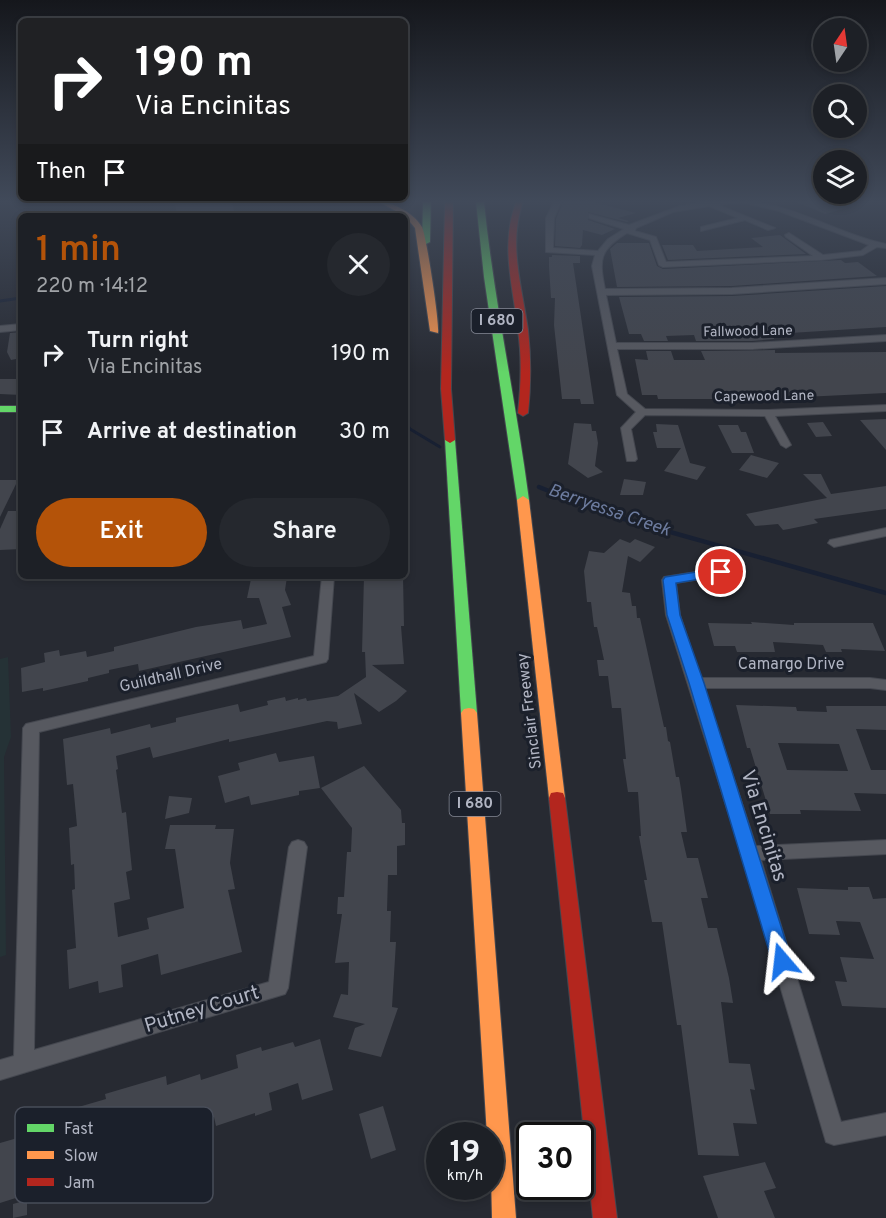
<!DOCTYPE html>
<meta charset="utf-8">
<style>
body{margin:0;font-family:Overpass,sans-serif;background:#25282e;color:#f1f3f6;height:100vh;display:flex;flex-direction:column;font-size:22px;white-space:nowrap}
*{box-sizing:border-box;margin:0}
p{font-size:20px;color:#a0a3a7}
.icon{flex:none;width:33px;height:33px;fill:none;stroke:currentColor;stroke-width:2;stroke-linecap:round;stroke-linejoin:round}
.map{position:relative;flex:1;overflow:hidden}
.details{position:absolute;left:18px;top:213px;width:390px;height:366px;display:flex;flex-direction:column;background:#1d2026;border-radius:9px;box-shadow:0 3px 9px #0003,0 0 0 2px #3b3e43}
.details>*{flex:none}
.hud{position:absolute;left:18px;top:18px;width:390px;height:183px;border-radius:9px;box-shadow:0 3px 9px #0003,0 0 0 2px #3b3e43;background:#202124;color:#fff;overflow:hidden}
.needle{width:39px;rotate:13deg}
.tools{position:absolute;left:813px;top:18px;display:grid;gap:12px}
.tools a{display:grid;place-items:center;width:54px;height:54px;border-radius:50%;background:#1d2026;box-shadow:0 3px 9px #0003,0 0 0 2px #3b3e43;font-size:30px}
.speed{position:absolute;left:426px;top:1122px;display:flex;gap:12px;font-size:30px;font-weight:700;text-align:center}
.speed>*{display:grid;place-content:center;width:78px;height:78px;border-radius:50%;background:#1d2026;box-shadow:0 3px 9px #0003,0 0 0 2px #3b3e43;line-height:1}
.speed small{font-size:15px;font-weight:400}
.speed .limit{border:3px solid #111;border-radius:9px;background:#fff;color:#111}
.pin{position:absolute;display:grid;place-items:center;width:51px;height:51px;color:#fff;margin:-26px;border:3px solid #fff;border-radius:50%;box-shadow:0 2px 6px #0007}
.me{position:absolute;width:66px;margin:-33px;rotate:343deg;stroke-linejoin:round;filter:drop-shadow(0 0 4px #0008)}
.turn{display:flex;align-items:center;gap:21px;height:126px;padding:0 18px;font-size:27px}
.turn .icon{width:78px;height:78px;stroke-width:2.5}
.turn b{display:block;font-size:42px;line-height:51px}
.then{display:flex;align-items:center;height:57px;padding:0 18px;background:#0003;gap:12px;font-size:22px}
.round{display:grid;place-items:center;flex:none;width:63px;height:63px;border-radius:32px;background:#25282e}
.overview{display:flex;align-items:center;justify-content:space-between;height:102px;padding:0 18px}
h1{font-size:36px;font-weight:600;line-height:45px;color:#b45309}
.button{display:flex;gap:12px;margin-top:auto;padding:12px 18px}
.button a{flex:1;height:69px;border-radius:36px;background:#b45309;color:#fff;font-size:24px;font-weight:600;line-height:69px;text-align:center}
.button a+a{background:#25282e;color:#f1f3f6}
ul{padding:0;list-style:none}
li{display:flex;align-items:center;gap:18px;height:78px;padding:0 18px}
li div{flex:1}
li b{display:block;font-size:22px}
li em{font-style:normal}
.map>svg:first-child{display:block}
.green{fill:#253236}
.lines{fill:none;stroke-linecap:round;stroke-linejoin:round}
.stream-far1{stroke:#182032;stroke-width:3}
.stream{stroke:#182032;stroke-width:4.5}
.building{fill:#42454d;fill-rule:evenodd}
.street-casing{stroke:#44474f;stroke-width:2}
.fast-casing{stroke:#44474f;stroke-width:2}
.slow-casing{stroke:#44474f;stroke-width:2}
.jam-casing{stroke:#44474f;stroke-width:2}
.street{fill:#575960;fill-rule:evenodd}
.fast{fill:#63d668;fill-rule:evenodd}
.slow{fill:#ff974d;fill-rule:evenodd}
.jam{fill:#b3261e;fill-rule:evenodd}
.route{fill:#1a73e8;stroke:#114b97;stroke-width:1.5}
.labels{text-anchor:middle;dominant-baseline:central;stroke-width:6;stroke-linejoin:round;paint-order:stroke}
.far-street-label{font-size:14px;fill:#b1b5c3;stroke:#1b202b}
.shield{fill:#1b202b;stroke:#848895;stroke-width:1.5}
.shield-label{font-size:15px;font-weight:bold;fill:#b1b5c3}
.street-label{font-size:16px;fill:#b1b5c3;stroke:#1b202b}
.water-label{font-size:18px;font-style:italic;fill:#6d7c9f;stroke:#1b202b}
.near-street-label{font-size:20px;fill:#b1b5c3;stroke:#1b202b}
.key{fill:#1b202b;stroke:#484d59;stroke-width:1.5}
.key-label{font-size:16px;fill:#b1b5c3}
</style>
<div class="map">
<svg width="886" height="1218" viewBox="0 0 886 1218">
<rect width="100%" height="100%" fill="#272a32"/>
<polygon class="green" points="8,657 11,737 4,757 6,955 0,957 0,659"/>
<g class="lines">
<g class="stream-far1">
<polyline points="0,301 21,298"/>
<polyline points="405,421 410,429 440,447"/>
</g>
<polyline class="stream" points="539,487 603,513 886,593"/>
</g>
<g class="building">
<polygon points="175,202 232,202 235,216 177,216"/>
<polygon points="563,202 593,202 636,213 618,218 629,221 627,222 588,212 588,220 615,229 602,235 583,230 582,245 580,248 555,246 556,219"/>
<polygon points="797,202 854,202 854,206 825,214"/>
<polygon points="780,235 806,254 668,260 662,245 693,245 697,251 763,247 751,238"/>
<polygon points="617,243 649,243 657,266 663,269 841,260 845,263 858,262 877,276 732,286 617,287 610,249"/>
<polygon points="552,255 580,256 580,263 573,263 594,404 581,404 580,399 562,399 554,325 555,298 551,298 549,267 549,257 552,257"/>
<polygon points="886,286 886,327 774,334 774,339 752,341 696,341 694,335 666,336 668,341 644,341 641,334 629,334 619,297 732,296"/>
<polygon points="21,332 21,358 11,360 7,352 10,333"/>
<polygon points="775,350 775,353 886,352 886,393 761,399 658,399 657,395 642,395 635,359 648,360 646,351 671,351 674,360 705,360 701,351"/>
<polygon points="0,379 21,379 21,395 0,394"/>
<polygon points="886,419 886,450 860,420"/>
<polygon points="823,422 832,436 816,437 807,423"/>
<polygon points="574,423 591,424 592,431 596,431 598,443 595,466 603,472 588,478 568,464"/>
<polygon points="656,424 678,425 690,463 706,467 697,480 664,471 681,448 657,448 653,432 657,432"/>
<polygon points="718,425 738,425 741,432 746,432 754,453 732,453"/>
<polygon points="751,455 779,463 767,478 739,470"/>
<polygon points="803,474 821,474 831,494 886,486 886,509 814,519 818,523 789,529 783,530 778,524 755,526 746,514 827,498"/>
<polygon points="624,479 646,482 643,495 620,495"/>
<polygon points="0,480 18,480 0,517"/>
<polygon points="8,511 21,511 21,549 0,550 0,529"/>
<polygon points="620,539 630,543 635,539 655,547 640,562 628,556 622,592 630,593 632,606 636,606 637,618 640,618 664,727 666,727 668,741 670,742 676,777 679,777 681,789 687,832 681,832 687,858 698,858 708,898 701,898 708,928 717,928 729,978 733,1003 721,1002 729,1063 750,1064 755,1090 750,1089 757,1124 733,1123 739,1156 698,1155 681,1025 677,1025 662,922 652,922 644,880 647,880 639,836 641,836 638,792 628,792 623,759 626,759 621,708 612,708 608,676 599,676 597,660 604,660 597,627 594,627 591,602 587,602 584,571 589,551 604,553"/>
<polygon points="364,576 403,576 404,626 401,626 404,664 372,665 407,691 396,701 379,712 354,693 362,724 338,729 337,722 327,721 229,742 229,739 153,758 150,747 116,756 118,769 116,770 122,813 126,812 132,870 126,872 130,899 114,903 118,937 149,929 147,918 184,908 175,849 165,849 170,825 216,825 215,829 234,829 230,863 235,889 228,890 242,952 161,975 158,954 121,965 123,987 99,993 98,981 69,989 67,950 76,948 72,890 75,889 74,864 71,865 69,828 77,826 73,784 67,785 63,739 110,728 111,734 150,724 151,728 176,722 176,718 238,704 240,712 268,705 267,701 285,697 286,701 298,698 298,700 306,698 307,701 338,696 366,677 365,652 362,652"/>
<polygon points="287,577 285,590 291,605 282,607 291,637 139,671 138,664 109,670 109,673 88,678 88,681 43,691 43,688 22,692 21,668 45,662 44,653 59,650 60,656 86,651 87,657 114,651 114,647 196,627 241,620 243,629 267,624 259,598 247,598 251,579"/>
<polygon points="751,622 794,625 794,623 873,623 885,651 841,649 842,652 826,652 823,645 773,642 775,652 737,652 735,646 714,646 708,623 752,624"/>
<path d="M736,705l60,2 1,4 30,1 -1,-6h60v24l-30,-1 15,41h15v24l-32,-1 7,18 -61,-1 1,4h-31l-20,-66h-3zM778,743l61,1 9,27 -61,-1z"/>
<polygon points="276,753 279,762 314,756 320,788 299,791 299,795 251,805 249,796 225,803 218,776 240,770 238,763"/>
<polygon points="364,766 401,810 402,823 405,823 405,845 397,846 397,875 388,875 387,911 391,911 390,942 396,942 392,1007 398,1008 381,1057 348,1049 355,1028 365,1024 333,1017 341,994 348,995 349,962 335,963 342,914 337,914 338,897 344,897 347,852 351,852 352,828 321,788"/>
<polygon points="169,796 192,798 189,813 165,819"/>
<polygon points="848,887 869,887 873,899 886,898 886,1008 842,1006 835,981 847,982 840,957 874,959 860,922 836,921 840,935 809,934 797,888 848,890"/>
<polygon points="320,1039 333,1090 302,1100 298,1083 269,1093 272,1110 255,1116 255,1113 216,1126 214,1117 176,1129 178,1144 150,1153 147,1128 110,1140 111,1160 93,1166 93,1171 79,1175 75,1108 106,1099 105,1094 166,1076 167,1085 200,1074 201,1080 238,1068 236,1055 261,1047 262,1051 293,1042 295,1047"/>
<polygon points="383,1106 396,1150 371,1159 359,1114"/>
<polygon points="21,1137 22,1196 0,1203 0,1143"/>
<polygon points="765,1162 776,1188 764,1191 775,1218 718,1218 703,1176"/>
<polygon points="27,1200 27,1215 13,1218 13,1204"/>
</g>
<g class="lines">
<defs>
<g id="street">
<path d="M554,202h7l-7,16 -1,30 45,3 10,-12 16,-10 -35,-11v-4l40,11 51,-19 25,-4h35l-22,3 57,23 -7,2 -23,-10 -44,11v-4l37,-9 -29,-12 -36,6 -37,16 -1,3 21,6 10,25 147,-6 -27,-19 -1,-2 4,-2 34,22 38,-4 8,-6 -90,-34 -37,-9c51,0 94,32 144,42v4l-9,-1 -14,8 -42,5 -158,7 -4,-2 -9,-25 -23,-7c-28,17 -28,27 -22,56l127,-1 154,-10v6l-154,10 -126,1 10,48h136l134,-8v6l-134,8h-135l10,45 18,15 123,1 118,-5v6l-111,5 16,29 -5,3 -5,-3 -16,-29 -120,-1 -14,14 6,30 -2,2h-8l-6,-33 15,-16 -19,-17 -25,-129 3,-11 -49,-3v-34z"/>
<polygon points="21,324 21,330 0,332 0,326"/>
<polygon points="886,528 886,536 834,547 828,543 830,540"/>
<polygon points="721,568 726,569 727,572 726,575 676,583 680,615 701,678 870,678 886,680 886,690 870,688 704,688 756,846 886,840 886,854 761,860 841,1122 886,1113 886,1135 834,1145 826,1142 741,853 666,615 662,580 664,577"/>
<polygon points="322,576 334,576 328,659 326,662 39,732 34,1050 269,982 289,847 292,842 298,840 304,842 307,847 288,988 285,994 0,1080 0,1060 14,1056 23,728 26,724 314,656"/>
</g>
<g id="fast">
<polygon points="423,202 431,202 430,242 426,244 422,242"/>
<path d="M476,202h8c10,100 32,198 45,298l-6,4 -6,-4 -33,-223z"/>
<rect x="0" y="406" width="21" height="6"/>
<polygon points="450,437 455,440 477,713 474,717 464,717 461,713 445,440"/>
</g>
<g id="slow">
<path d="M379,202c14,0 35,11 43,25 4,7 18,98 16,106l-8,-2 -15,-103 -10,-12z"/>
<polygon points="523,496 529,500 565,798 563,803 557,804 551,803 549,798 517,500"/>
<polygon points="469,708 474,709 477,713 516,1218 492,1218 490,1136 487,1136 461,713 464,709"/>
</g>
<g id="jam">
<polygon points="445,202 453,202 451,389 455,440 450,443 445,440 441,389"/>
<path d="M516,202h7c-15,43 -1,84 5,128 3,27 3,55 0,83l-5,3 -5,-3c3,-28 4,-56 0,-83 -5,-44 -18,-85 -2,-128z"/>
<polygon points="557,792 563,793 565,798 617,1218 593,1218 549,798 551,793"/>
</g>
</defs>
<use href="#street" class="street-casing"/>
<use href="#fast" class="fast-casing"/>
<use href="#slow" class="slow-casing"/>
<use href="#jam" class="jam-casing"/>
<use href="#street" class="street"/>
<use href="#fast" class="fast"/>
<use href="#slow" class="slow"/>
<use href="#jam" class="jam"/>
</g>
<linearGradient id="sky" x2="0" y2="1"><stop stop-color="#15171c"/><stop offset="0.54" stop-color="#414a5a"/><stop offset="1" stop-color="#414a5a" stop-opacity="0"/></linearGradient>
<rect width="886" height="373" fill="url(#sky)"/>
<polygon class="route" points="721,568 727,572 725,575 676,583 680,615 704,683 792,961 789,967 782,969 775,967 772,961 689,683 667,615 663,580 665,577"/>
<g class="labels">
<g class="far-street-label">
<text transform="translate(748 332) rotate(-1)">Fallwood Lane</text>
<text transform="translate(764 397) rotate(-1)">Capewood Lane</text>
</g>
<g class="shield">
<rect x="471.5" y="309" width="51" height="24" rx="4.5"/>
<rect x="449.5" y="792" width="51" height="24" rx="4.5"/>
</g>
<g class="shield-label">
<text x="497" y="321">I 680</text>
<text x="475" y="804">I 680</text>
</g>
<g class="street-label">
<text x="791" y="665">Camargo Drive</text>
<text transform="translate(171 676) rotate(-13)">Guildhall Drive</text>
<text transform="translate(530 711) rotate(-97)">Sinclair Freeway</text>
</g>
<g class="water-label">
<text transform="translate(609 511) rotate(19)">Berryessa Creek</text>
</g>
<g class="near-street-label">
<text transform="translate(763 826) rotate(73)">Via Encinitas</text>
<text transform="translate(202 1010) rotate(-17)">Putney Court</text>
</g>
</g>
<rect x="15" y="1107" width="198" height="96" rx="9" class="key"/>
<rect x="27" y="1124" width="27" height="8" fill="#63d668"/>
<rect x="27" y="1151" width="27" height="8" fill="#ff974d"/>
<rect x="27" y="1178" width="27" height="8" fill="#b3261e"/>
<g class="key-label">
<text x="64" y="1134">Fast</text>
<text x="64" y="1161">Slow</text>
<text x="64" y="1188">Jam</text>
</g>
</svg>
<div class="tools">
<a><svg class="needle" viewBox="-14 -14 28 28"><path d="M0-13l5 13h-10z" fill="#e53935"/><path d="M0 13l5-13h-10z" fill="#a0a3a7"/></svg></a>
<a><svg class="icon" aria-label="search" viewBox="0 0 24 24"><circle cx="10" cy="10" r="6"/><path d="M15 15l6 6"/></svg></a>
<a><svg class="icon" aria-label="layers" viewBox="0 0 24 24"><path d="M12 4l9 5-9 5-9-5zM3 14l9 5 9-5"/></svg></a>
</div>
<div class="speed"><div>19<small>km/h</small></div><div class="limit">30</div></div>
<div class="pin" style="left:721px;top:572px;background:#d93025"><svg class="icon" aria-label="arrive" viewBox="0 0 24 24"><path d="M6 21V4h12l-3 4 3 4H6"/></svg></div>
<svg class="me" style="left:782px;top:961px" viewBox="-20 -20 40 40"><path d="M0-17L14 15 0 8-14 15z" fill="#1a73e8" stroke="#fff" stroke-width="4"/></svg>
<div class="hud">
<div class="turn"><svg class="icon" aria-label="right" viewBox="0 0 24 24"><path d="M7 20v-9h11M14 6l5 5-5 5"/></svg><div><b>190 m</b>Via Encinitas</div></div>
<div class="then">Then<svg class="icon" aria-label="arrive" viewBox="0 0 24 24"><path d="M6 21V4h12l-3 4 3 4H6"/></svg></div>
</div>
<section class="details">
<div class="overview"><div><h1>1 min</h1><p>220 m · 14:12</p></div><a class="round"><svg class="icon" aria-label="close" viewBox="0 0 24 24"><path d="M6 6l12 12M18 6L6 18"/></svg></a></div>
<ul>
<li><svg class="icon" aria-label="right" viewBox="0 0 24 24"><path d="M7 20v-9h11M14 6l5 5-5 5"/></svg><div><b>Turn right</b><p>Via Encinitas</p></div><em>190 m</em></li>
<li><svg class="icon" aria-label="arrive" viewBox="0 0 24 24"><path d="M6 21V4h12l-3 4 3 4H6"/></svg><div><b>Arrive at destination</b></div><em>30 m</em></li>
</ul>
<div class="button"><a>Exit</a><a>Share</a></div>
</section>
</div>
